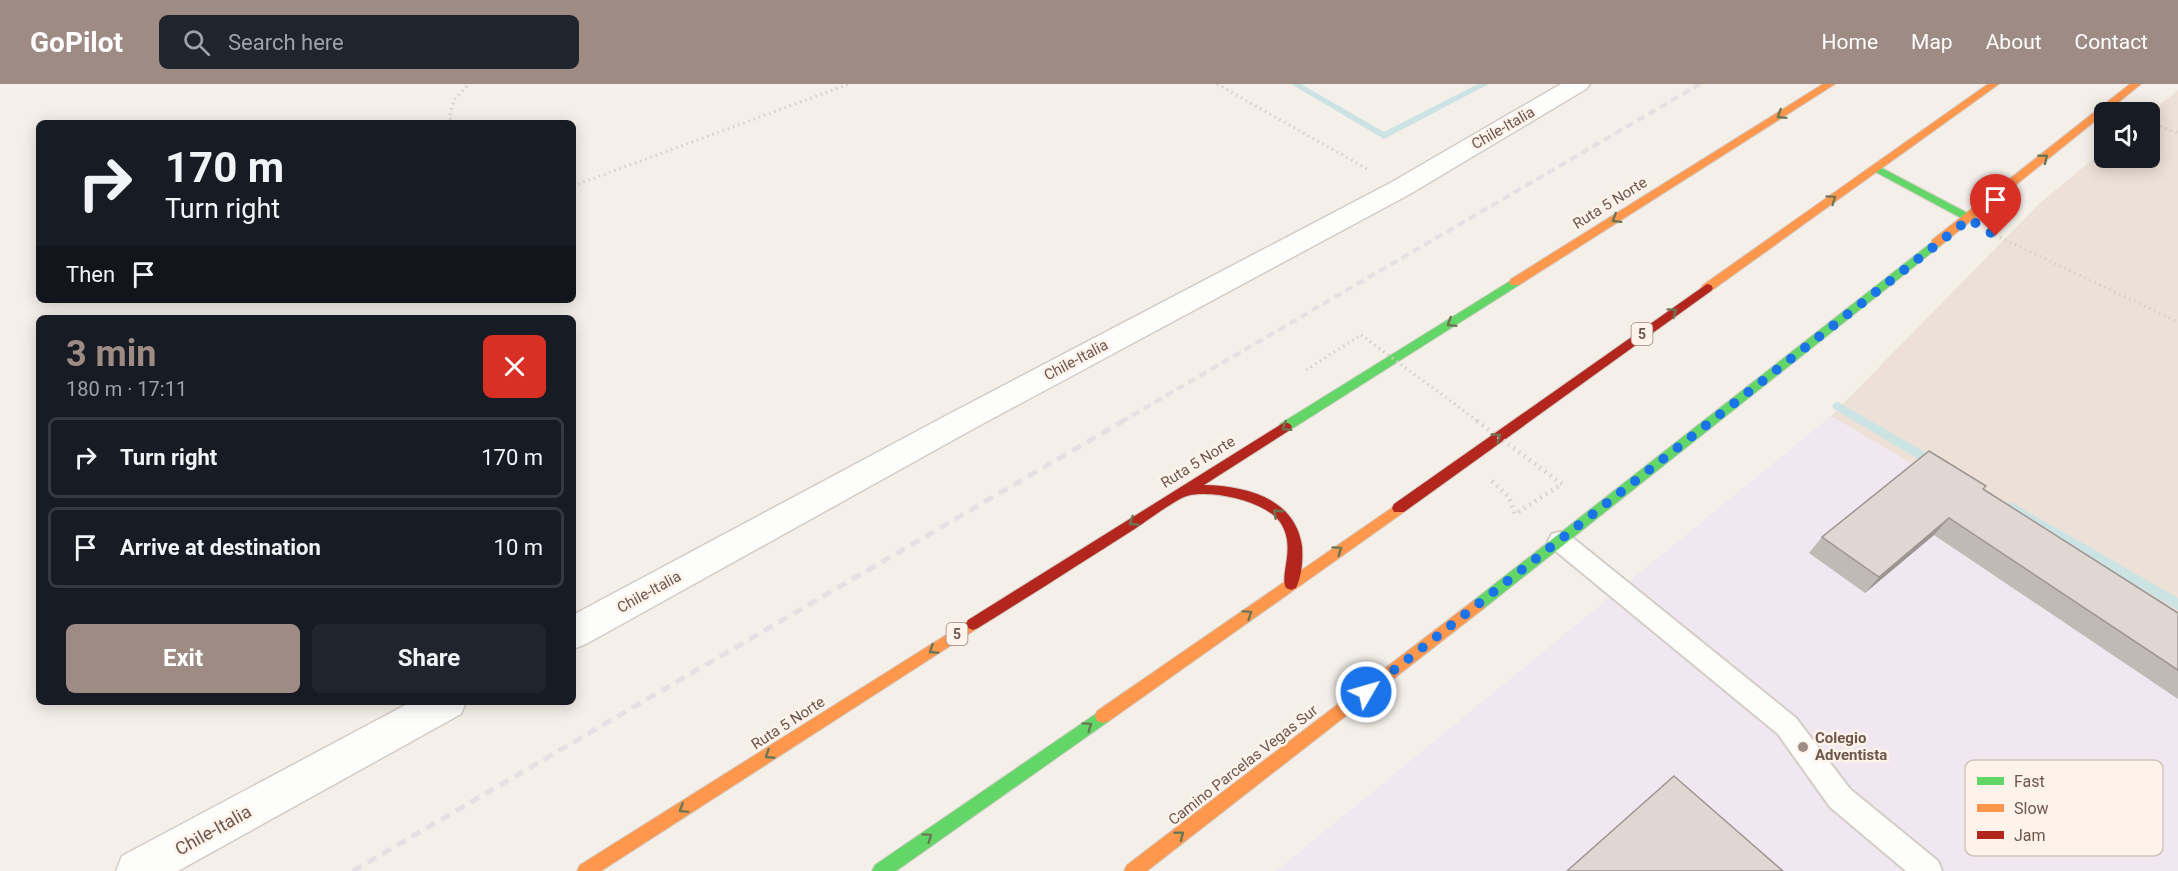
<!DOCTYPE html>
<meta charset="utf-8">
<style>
body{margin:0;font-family:Roboto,sans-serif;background:#20242c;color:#f1f3f6;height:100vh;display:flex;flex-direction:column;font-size:22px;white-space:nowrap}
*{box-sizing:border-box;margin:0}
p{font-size:20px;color:#9ea1a6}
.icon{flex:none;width:33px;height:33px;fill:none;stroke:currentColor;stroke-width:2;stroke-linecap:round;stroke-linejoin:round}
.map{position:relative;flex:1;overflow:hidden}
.side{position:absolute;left:36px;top:231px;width:540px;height:390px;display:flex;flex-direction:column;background:#171b24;border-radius:9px;box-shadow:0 3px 15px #0003}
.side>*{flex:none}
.guide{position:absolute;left:36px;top:36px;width:540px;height:183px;border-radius:9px;box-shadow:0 3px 15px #0003;background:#171b24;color:#f1f3f6;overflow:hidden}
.fabs{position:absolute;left:2094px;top:18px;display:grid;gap:12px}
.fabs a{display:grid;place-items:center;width:66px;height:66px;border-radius:9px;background:#171b24;box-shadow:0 3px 15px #0003;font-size:30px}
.pin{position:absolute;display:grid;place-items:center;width:51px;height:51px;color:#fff;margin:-62px -26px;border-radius:50% 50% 50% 0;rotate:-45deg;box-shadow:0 0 6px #0007}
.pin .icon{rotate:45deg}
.me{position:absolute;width:66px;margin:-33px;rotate:52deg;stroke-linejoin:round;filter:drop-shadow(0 0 4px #0008)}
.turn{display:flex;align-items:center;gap:21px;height:126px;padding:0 30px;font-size:27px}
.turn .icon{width:78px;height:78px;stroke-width:2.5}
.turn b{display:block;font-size:42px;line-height:51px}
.then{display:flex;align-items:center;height:57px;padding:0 30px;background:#0003;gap:12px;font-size:22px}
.round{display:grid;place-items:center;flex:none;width:63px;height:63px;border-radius:9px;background:#20242c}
.summary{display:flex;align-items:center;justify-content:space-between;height:102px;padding:0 30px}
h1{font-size:36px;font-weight:700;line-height:45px;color:#9e8c84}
.cta{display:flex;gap:12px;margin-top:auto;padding:12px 30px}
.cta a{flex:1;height:69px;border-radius:9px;background:#9e8c84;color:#fff;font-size:24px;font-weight:700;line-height:69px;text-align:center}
.cta a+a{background:#20242c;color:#f1f3f6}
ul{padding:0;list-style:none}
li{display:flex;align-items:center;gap:18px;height:81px;margin:0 12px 9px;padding:0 18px;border:3px solid #363941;border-radius:9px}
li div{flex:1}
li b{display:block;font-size:22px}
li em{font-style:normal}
header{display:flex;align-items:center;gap:36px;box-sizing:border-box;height:84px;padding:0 30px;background:#9e8c84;color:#fff}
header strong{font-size:28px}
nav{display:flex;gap:33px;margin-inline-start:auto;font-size:21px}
.search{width:420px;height:54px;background:#20242c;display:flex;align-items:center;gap:15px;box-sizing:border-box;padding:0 21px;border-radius:9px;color:#9ea1a6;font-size:22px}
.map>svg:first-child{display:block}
.residential{fill:#ede1d7}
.education{fill:#f0e7f0}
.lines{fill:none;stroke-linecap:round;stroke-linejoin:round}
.stream{fill:#cce3e3;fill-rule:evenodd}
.lane-casing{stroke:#d3ccc7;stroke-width:4}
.street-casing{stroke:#d3ccc7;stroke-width:3}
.fast-casing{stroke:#d3ccc6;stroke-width:2}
.slow-casing{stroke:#d3ccc6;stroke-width:2}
.jam-casing{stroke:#d3ccc6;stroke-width:2}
.path-far1{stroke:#d6ceca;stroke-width:3;stroke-dasharray:1.5 4;stroke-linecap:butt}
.path{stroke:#d6ceca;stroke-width:4.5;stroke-dasharray:1.5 5;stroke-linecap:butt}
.lane{fill:#fdfdfc;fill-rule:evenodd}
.street{fill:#fdfdfc;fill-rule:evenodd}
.fast{fill:#63d668;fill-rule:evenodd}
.slow{fill:#ff974d;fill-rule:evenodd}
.jam{fill:#b3261e;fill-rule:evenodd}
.rail-far1{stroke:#e3e1e3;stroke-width:4;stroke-dasharray:8 5;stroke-linecap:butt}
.rail{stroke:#e3e1e3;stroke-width:5;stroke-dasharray:10 7;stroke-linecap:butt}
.path-bridge-far1{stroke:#d6ceca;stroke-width:3;stroke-dasharray:1.5 4;stroke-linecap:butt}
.path-bridge{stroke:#d6ceca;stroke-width:4.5;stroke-dasharray:1.5 5;stroke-linecap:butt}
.wall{fill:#c1b9b5}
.shaded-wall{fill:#9d9693}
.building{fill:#e0d7d2;stroke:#9d9693;stroke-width:1.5}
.oneway{stroke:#6c7654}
.route{stroke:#1a73e8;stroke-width:10;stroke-dasharray:0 18}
.poi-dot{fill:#9e8c84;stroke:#fdf3ea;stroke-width:2}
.labels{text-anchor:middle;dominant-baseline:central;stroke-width:5;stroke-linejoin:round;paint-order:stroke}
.shield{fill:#fdf3ea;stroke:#9a857c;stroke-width:1.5}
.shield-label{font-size:14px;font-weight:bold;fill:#6f564d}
.street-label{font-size:15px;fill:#6f564d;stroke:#fdf3ea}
.poi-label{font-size:15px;font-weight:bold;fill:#6f564d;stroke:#fdf3ea;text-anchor:start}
.near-street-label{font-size:18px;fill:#6f564d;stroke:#fdf3ea}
.key{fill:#fdf3ea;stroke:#d2c4bb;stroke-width:1.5}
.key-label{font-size:16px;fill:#6f564d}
</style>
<header>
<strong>GoPilot</strong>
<div class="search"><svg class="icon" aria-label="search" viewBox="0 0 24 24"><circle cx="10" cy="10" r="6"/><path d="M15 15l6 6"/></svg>Search here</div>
<nav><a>Home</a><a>Map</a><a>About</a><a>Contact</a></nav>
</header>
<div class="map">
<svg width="2178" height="787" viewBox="0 0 2178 787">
<rect width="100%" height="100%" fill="#f4efe9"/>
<polygon class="residential" points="2178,6 2178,538 1831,332 2040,119 2104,66 2104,74 2150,74 2150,29"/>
<polygon class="education" points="1831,332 2178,538 2178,787 1276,787"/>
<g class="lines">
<g class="stream">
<polygon points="1291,0 1301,0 1384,48 1478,0 1489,0 1384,55"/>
<polygon points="1838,318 1940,377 1942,380 1940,383 1932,383 1834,325 1832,322 1834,319"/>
<polygon points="2011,418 2178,514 2178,526 2007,426 2005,423 2007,420"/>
</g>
<defs>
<polygon id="lane" points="1560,448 1568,450 1796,634 1850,705 1938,777 1942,787 1906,787 1830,723 1778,650 1552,464 1548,457 1552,450"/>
<g id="street">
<polygon points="1561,0 1590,0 1586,5 1410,110 973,345 586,560 573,565 573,531 951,329 1392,98"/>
<polygon points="411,618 466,618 461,630 178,787 116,787 122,772"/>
</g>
<g id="fast">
<polygon points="1876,81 1973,132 1975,134 1973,136 1965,136 1872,86 1871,84"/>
<polygon points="1936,155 1942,159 1940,162 1483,525 1478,527 1473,525 1471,521 1473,517"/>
<polygon points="1515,194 1521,198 1519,201 1290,346 1280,346 1278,343 1280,340"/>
<polygon points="1103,625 1109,627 1111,632 1109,637 896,787 872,787 875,781"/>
</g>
<g id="slow">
<polygon points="1823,0 1835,0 1519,201 1511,201 1509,198 1511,195"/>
<polygon points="1988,0 1999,0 1711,207 1703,207 1701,204 1703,201"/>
<polygon points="2130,0 2141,0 1940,162 1932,162 1932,156"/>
<polygon points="1399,419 1404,420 1406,424 1404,428 1109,637 1103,639 1097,637 1095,632 1097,627"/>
<polygon points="1478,515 1483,517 1485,521 1483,525 1147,787 1124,787 1127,781 1473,517"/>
<polygon points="973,534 978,536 980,540 978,544 601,787 577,787 580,781"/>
</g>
<g id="jam">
<polygon points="1707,200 1711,201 1713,204 1711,207 1404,428 1394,428 1392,424 1394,420"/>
<path d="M1285,338l5,2 2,3 -2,3 -86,55c42,1 91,13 98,61 1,13 0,30 -6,42l-5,2 -5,-2c-7,-14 11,-41 -6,-66 -15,-21 -69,-33 -93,-26 -11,3 -43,27 -54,34 -52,33 -103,66 -155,98l-5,2 -5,-2 -2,-4 2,-4z"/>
</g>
</defs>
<use href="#lane" class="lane-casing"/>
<use href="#street" class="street-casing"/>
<use href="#fast" class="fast-casing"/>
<use href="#slow" class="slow-casing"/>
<use href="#jam" class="jam-casing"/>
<g class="path-far1">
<polyline points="1217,0 1369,86"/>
<polyline points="2150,38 2178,49"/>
<polyline points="455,39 449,34 454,16 469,0"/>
<polyline points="573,102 849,0"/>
<polyline points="1995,151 2178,238"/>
<polyline points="1306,286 1361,251"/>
</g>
<polyline class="path" points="1492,397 1509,413 1515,430 1562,400"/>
<use href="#lane" class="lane"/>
<use href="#street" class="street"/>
<use href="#fast" class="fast"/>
<use href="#slow" class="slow"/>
<use href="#jam" class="jam"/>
<polyline class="rail-far1" points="1121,338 1700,0"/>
<polyline class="rail" points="353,787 1123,337"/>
<polyline class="path-bridge-far1" points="1361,251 1479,338"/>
<polyline class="path-bridge" points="1477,337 1562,400"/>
</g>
<polygon class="wall" points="1983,405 2178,529 2178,615 1934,451 1865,509 1809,469 1822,453"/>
<polygon class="shaded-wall" points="1949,434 1934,451 1865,509 1879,493"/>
<g class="building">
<polygon points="1929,367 1986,402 1983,405 2178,529 2178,586 1949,434 1879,493 1822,453"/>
<polygon points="1674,692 1783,787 1567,787"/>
</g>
<defs><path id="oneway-chevron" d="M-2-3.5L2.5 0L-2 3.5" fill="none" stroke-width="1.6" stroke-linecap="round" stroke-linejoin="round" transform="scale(1.5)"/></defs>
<g class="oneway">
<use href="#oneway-chevron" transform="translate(1781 31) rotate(148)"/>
<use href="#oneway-chevron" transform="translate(2044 74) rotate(-39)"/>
<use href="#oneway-chevron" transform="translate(1832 115) rotate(-35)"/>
<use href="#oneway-chevron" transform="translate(1616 135) rotate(148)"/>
<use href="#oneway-chevron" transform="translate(1673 228) rotate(-35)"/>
<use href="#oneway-chevron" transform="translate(1451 239) rotate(148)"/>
<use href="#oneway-chevron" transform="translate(1286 343) rotate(148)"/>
<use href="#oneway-chevron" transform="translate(1497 353) rotate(-35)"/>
<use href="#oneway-chevron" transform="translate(1277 429) rotate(-137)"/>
<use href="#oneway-chevron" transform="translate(1133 438) rotate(147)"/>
<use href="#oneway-chevron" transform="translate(1338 466) rotate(-35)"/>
<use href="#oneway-chevron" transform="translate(1248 530) rotate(-35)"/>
<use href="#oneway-chevron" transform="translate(933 566) rotate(147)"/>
<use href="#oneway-chevron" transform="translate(1088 642) rotate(-35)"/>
<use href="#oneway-chevron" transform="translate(769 671) rotate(147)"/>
<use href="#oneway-chevron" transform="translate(683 725) rotate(148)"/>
<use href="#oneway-chevron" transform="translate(1180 751) rotate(-38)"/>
<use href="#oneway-chevron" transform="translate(928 753) rotate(-35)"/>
</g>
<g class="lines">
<polyline class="route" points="1366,608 1969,135 1996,152"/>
</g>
<circle class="poi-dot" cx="1803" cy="663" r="6"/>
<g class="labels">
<g class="shield">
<rect x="1631.5" y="239" width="21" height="22" rx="4.5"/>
<rect x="946.5" y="539" width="21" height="22" rx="4.5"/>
</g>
<g class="shield-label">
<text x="1642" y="250">5</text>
<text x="957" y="550">5</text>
</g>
<g class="street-label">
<text transform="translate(1503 44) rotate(-30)">Chile-Italia</text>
<text transform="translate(1610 119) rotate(-32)">Ruta 5 Norte</text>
<text transform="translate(1076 276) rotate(-28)">Chile-Italia</text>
<text transform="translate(1198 378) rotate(-32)">Ruta 5 Norte</text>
<text transform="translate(649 508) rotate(-29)">Chile-Italia</text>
<text transform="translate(788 639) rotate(-33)">Ruta 5 Norte</text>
<text transform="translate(1243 681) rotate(-38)">Camino Parcelas Vegas Sur</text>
</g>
<g class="poi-label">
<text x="1815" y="654">Colegio<tspan x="1815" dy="17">Adventista</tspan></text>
</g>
<g class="near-street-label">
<text transform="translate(213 746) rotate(-29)">Chile-Italia</text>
</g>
</g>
<rect x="1965" y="676" width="198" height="96" rx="9" class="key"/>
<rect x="1977" y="693" width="27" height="8" fill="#63d668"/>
<rect x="1977" y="720" width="27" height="8" fill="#ff974d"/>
<rect x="1977" y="747" width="27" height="8" fill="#b3261e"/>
<g class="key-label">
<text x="2014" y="703">Fast</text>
<text x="2014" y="730">Slow</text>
<text x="2014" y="757">Jam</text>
</g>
</svg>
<div class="fabs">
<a><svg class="icon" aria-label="sound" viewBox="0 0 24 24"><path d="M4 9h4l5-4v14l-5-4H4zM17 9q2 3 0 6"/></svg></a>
</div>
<div class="pin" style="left:1996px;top:152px;background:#d93025"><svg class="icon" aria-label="arrive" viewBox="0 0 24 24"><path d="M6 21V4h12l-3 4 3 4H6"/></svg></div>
<svg class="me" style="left:1366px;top:608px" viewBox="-20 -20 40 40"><circle r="17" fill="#1a73e8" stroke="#fff" stroke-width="3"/><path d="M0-11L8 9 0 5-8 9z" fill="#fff"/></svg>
<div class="guide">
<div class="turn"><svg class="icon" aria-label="right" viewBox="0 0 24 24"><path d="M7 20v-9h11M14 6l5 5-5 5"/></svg><div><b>170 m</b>Turn right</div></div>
<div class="then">Then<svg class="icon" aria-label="arrive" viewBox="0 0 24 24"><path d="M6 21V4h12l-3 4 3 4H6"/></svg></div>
</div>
<section class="side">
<div class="summary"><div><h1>3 min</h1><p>180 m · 17:11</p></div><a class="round" style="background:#d93025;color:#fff"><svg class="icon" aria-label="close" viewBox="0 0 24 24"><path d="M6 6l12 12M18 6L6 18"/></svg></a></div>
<ul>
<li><svg class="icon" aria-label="right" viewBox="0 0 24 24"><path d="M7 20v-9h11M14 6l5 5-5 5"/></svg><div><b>Turn right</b></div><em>170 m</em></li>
<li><svg class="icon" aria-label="arrive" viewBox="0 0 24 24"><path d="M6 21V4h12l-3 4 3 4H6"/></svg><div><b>Arrive at destination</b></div><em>10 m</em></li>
</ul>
<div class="cta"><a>Exit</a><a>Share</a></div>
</section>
</div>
